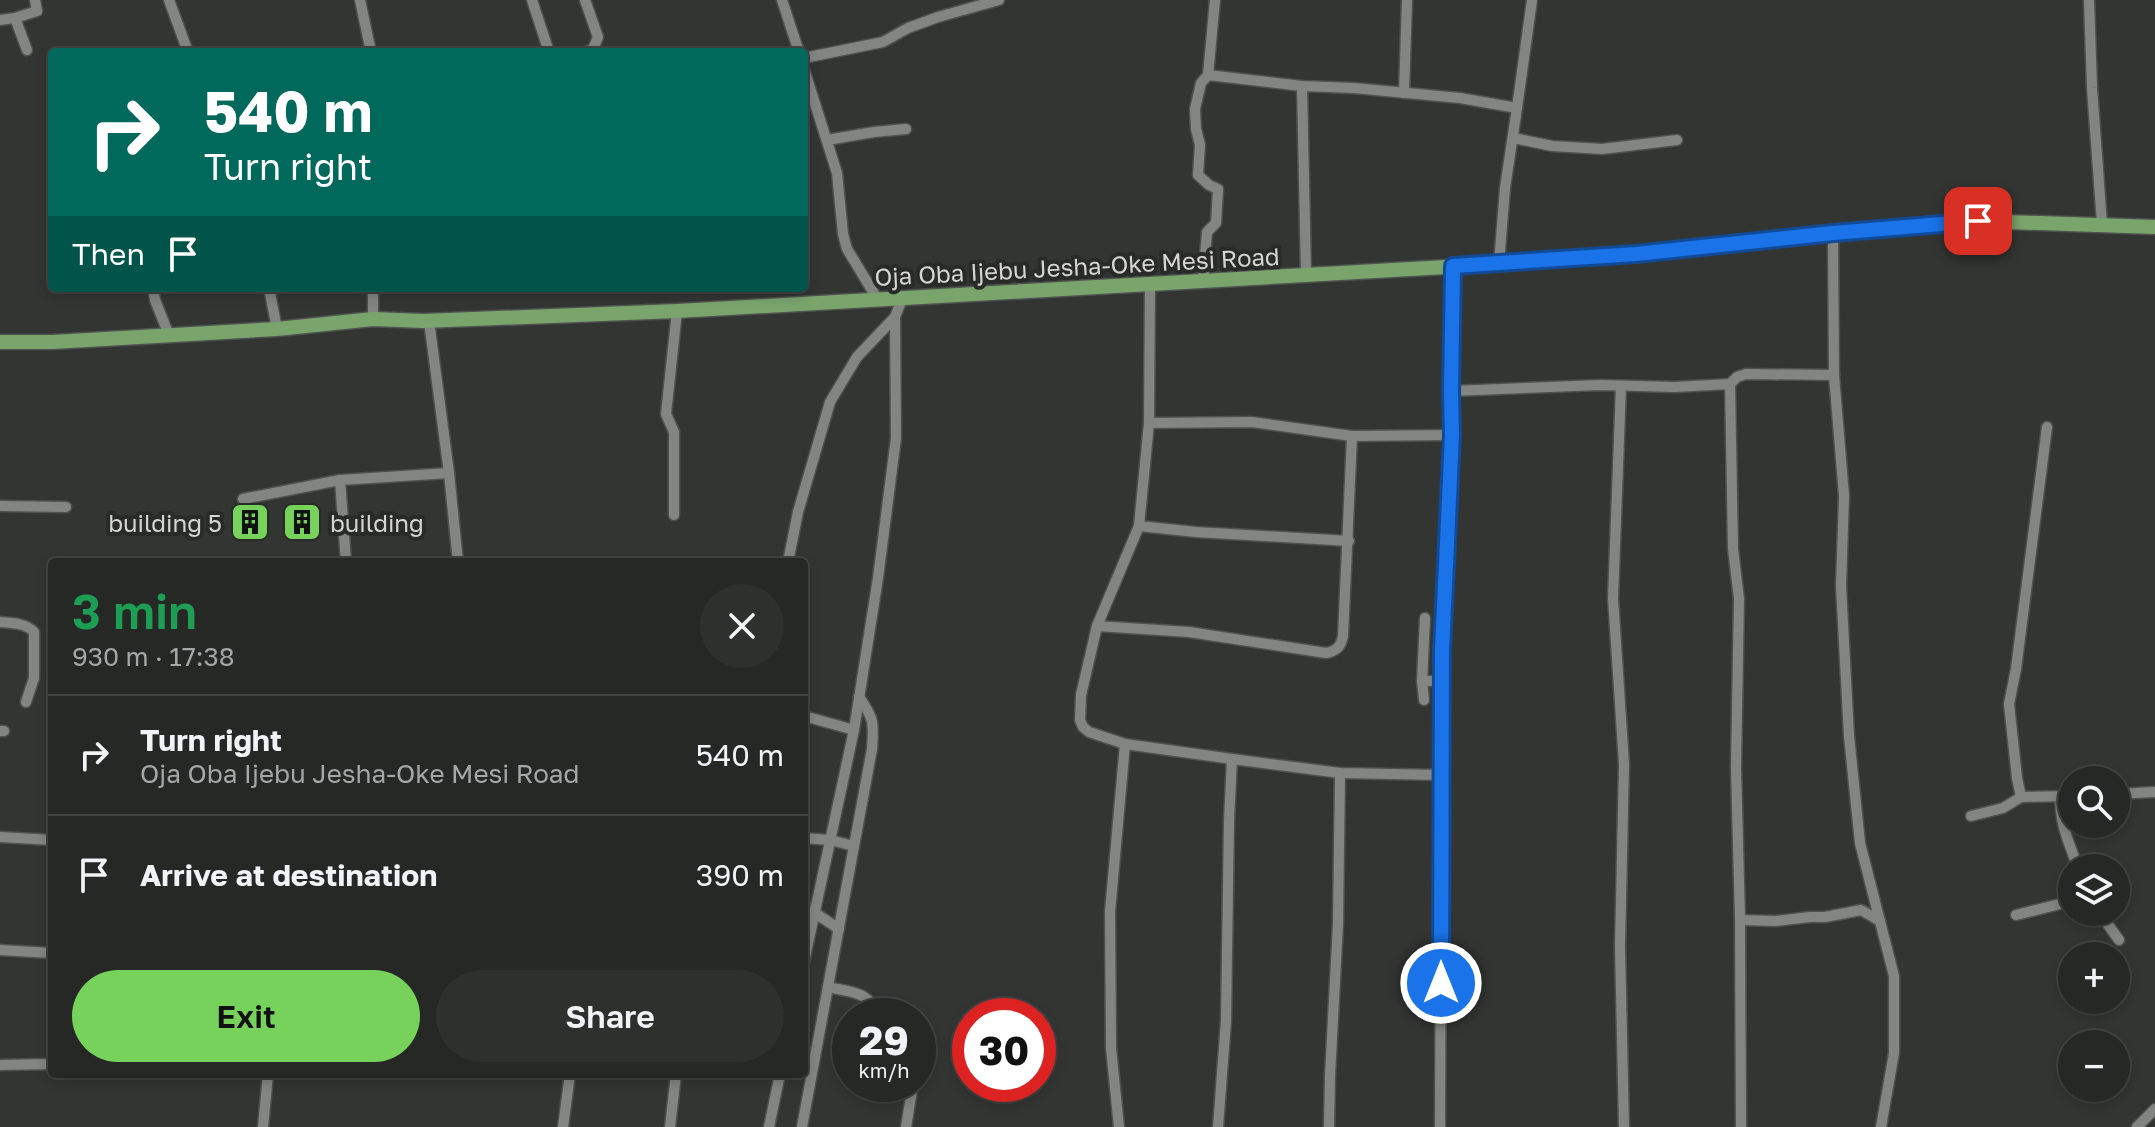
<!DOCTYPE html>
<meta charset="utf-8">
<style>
body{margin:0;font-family:"Golos Text",sans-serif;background:#2e302e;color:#f1f3f6;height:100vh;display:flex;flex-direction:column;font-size:30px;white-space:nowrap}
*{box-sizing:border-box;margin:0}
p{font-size:26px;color:#a4a6a7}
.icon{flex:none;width:44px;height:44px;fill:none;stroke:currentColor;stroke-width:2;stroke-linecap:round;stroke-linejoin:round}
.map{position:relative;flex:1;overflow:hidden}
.panel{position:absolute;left:48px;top:558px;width:760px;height:520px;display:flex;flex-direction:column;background:#262826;border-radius:8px;box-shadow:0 4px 12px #0003,0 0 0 2px #424443}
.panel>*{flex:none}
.guide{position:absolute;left:48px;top:48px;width:760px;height:244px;border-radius:8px;box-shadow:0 4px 12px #0003,0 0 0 2px #424443;background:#00695c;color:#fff;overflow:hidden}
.buttons{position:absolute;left:2058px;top:766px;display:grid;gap:16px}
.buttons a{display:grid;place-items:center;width:72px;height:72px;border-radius:50%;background:#262826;box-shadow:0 4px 12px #0003,0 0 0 2px #424443;font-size:40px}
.speed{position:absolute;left:832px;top:998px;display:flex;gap:16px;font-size:40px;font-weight:700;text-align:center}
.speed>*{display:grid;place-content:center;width:104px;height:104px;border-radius:50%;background:#262826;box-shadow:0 4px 12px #0003,0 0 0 2px #424443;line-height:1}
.speed small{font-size:20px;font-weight:400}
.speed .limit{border:12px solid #d22;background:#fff;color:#111}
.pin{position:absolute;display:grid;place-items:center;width:68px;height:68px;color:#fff;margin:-34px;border-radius:16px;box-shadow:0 4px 12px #0006}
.me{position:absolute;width:88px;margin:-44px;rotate:0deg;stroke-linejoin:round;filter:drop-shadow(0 0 6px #0008)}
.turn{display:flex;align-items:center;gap:28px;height:168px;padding:0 24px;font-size:36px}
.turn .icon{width:104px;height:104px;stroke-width:2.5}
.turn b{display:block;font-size:56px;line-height:68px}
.then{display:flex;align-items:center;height:76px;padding:0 24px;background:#0003;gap:16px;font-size:30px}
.round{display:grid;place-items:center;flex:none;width:84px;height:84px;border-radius:42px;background:#2e302e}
.headline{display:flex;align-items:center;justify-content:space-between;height:136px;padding:0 24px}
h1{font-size:48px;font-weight:600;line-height:60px;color:#1e9e55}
.primary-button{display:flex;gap:16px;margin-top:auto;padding:16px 24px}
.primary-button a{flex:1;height:92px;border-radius:48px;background:#76d25a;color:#111;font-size:32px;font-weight:600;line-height:92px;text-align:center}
.primary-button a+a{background:#2e302e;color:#f1f3f6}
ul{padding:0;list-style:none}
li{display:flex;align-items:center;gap:24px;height:120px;padding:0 24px;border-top:2px solid #424443}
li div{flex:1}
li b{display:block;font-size:30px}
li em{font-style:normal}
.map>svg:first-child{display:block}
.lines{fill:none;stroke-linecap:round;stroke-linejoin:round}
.minor-casing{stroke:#4f514e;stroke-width:13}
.major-casing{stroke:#4f514e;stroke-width:17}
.minor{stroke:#828582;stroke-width:10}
.major{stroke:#79a56d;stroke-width:14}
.route-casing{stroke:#114b97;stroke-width:20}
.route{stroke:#1a73e8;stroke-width:14}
.labels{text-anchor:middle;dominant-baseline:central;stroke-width:8;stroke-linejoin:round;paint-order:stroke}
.street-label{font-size:24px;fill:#d5d6d4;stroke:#292b29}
.poi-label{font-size:24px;fill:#d5d6d4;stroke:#292b29;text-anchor:end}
</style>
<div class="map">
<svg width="2155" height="1127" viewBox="0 0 2155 1127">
<rect width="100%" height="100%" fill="#333533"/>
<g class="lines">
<defs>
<g id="minor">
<polyline points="169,0 188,52"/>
<polyline points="360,0 371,52"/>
<polyline points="532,0 549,52"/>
<polyline points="585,0 598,37 593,49 586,52"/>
<polyline points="782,0 799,52"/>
<polyline points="2089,0 2092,88 2102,224"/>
<polyline points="15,18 27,50"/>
<polyline points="0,20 15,18 37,11 35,0"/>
<polyline points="804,58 883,42 908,28 938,17 999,0"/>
<polyline points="804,69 837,173 843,234 847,249 878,300"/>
<polyline points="1208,75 1215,0"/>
<polyline points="1302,86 1306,274"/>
<polyline points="1404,93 1407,0"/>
<polyline points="1517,108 1532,0"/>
<polyline points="1514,138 1552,146 1602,149 1677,140"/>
<polyline points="827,140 874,132 906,129"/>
<polyline points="1833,233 1834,375 1844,496 1841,586 1849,736 1860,843 1894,976 1894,1053 1881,1127"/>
<polyline points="1203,280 1207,232 1216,223 1218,189 1209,185 1198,175 1200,145 1196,129 1195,109 1201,83 1208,75 1302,86 1354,88 1460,98 1517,108 1505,188 1499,264"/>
<polyline points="1150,283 1149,423 1139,526 1097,626 1081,695 1080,720 1083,727 1089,732 1125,744 1232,759 1340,773 1441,775"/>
<polyline points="153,288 155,300 169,335"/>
<polyline points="269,288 277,329"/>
<polyline points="373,319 373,288"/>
<polyline points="429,321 449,473 458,562"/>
<polyline points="1730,384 1733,549 1739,599 1736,767 1740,920 1741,1127"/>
<polyline points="1621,386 1613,598 1624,764 1620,947 1624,1127"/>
<polyline points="1451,391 1600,385 1675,387 1730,384 1737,377 1746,374 1834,375"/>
<polyline points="1149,423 1252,422 1352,436 1452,435"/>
<polyline points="243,499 340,480"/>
<polyline points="0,506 66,507"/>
<polyline points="674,515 674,432 666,414 677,311"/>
<polyline points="1139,526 1196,532 1349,541"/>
<polyline points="346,562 340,480 449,473"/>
<polyline points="788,562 798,512 830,402 857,357 895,317 902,299"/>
<path d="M0,622c11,1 26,1 34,10v46l-8,24"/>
<path d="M1097,626l92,6 137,21c11,-2 15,-7 17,-17l9,-200"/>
<polyline points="1422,681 1425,618"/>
<polyline points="1424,700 1422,681 1441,681"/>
<polyline points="804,716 854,730"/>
<polyline points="0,731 4,731"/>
<polyline points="2116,794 2155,792"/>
<path d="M2061,796c-3,24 9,49 17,72"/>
<polyline points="2021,797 2072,796"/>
<polyline points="1971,816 2003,808 2021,797 2017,778 2009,704 2016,669 2047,427"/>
<polyline points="0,837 52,840"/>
<polyline points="804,838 830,840 854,846"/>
<polyline points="804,910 815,913 839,929"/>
<polyline points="2099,912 2119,940"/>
<polyline points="2016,915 2072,901"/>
<polyline points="1740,920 1776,921 1810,917 1825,917 1861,910 1880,921"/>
<polyline points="0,950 51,953"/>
<polyline points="804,962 854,730 878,578 896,438 895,317"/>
<path d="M828,987c21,5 44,4 48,29"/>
<polyline points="918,1056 924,1027"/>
<polyline points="0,1065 52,1064"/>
<polyline points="263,1127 268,1074"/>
<polyline points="563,1127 570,1074"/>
<polyline points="670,1127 676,1074"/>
<polyline points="769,1127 780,1074"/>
<path d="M802,1127l70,-378c2,-26 2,-31 -13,-52"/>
<polyline points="906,1127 913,1084"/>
<polyline points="1119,1127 1111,1048 1110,912 1125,744"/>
<polyline points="1218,1127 1226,1021 1229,821 1232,759"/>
<polyline points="1329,1127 1330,1076 1338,923 1340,773"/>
<polyline points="1440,1127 1442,650 1452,435 1453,266"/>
<polyline points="2137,1127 2155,1109"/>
</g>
<polyline id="major" points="0,342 53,342 277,329 373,319 423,321 677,311 1499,264 1636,254 1833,233 1978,221 2155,227"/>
</defs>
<use href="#minor" class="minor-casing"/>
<use href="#major" class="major-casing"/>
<use href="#minor" class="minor"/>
<use href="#major" class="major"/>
</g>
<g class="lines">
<defs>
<polyline id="route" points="1441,983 1442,650 1452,435 1451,391 1453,266 1636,254 1833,233 1978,221"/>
</defs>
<use href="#route" class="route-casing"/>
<use href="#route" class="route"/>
</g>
<defs>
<symbol id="building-square" viewBox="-11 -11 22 22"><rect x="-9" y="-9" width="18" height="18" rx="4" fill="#76d25a" stroke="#292b29"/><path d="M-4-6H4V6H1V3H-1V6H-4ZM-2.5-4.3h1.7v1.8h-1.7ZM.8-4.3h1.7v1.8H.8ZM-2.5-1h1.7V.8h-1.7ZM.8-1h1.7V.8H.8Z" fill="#111"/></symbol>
</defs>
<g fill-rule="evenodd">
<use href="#building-square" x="228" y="500" width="44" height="44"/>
<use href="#building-square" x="280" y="500" width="44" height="44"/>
</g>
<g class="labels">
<g class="street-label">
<text transform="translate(1077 266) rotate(-3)">Oja Oba Ijebu Jesha-Oke Mesi Road</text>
</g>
<g class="poi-label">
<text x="222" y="522">building 5</text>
<text x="330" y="522" text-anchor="start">building</text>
</g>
</g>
</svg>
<div class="buttons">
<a><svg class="icon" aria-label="search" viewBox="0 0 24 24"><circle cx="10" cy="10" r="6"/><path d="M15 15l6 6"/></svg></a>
<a><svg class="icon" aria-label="layers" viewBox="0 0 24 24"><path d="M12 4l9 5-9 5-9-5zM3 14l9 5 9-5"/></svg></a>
<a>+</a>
<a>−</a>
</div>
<div class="speed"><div>29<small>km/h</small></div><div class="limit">30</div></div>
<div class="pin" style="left:1978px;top:221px;background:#d93025"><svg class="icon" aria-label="arrive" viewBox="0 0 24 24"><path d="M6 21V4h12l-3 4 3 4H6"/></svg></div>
<svg class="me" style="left:1441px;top:983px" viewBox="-20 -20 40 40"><circle r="17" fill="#1a73e8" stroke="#fff" stroke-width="3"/><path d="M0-11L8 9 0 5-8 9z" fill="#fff"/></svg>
<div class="guide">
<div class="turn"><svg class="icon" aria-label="right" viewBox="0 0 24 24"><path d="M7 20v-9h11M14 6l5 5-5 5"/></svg><div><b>540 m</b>Turn right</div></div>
<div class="then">Then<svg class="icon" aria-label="arrive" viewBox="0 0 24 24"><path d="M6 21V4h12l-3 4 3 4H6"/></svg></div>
</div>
<section class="panel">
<div class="headline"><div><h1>3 min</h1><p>930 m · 17:38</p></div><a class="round"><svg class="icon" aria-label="close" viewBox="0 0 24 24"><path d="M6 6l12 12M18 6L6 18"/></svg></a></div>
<ul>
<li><svg class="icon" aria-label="right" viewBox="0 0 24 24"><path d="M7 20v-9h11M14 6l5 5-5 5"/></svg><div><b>Turn right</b><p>Oja Oba Ijebu Jesha-Oke Mesi Road</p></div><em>540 m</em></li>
<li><svg class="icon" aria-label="arrive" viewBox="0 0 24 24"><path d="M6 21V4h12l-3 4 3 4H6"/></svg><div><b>Arrive at destination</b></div><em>390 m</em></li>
</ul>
<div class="primary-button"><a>Exit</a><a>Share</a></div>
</section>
</div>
